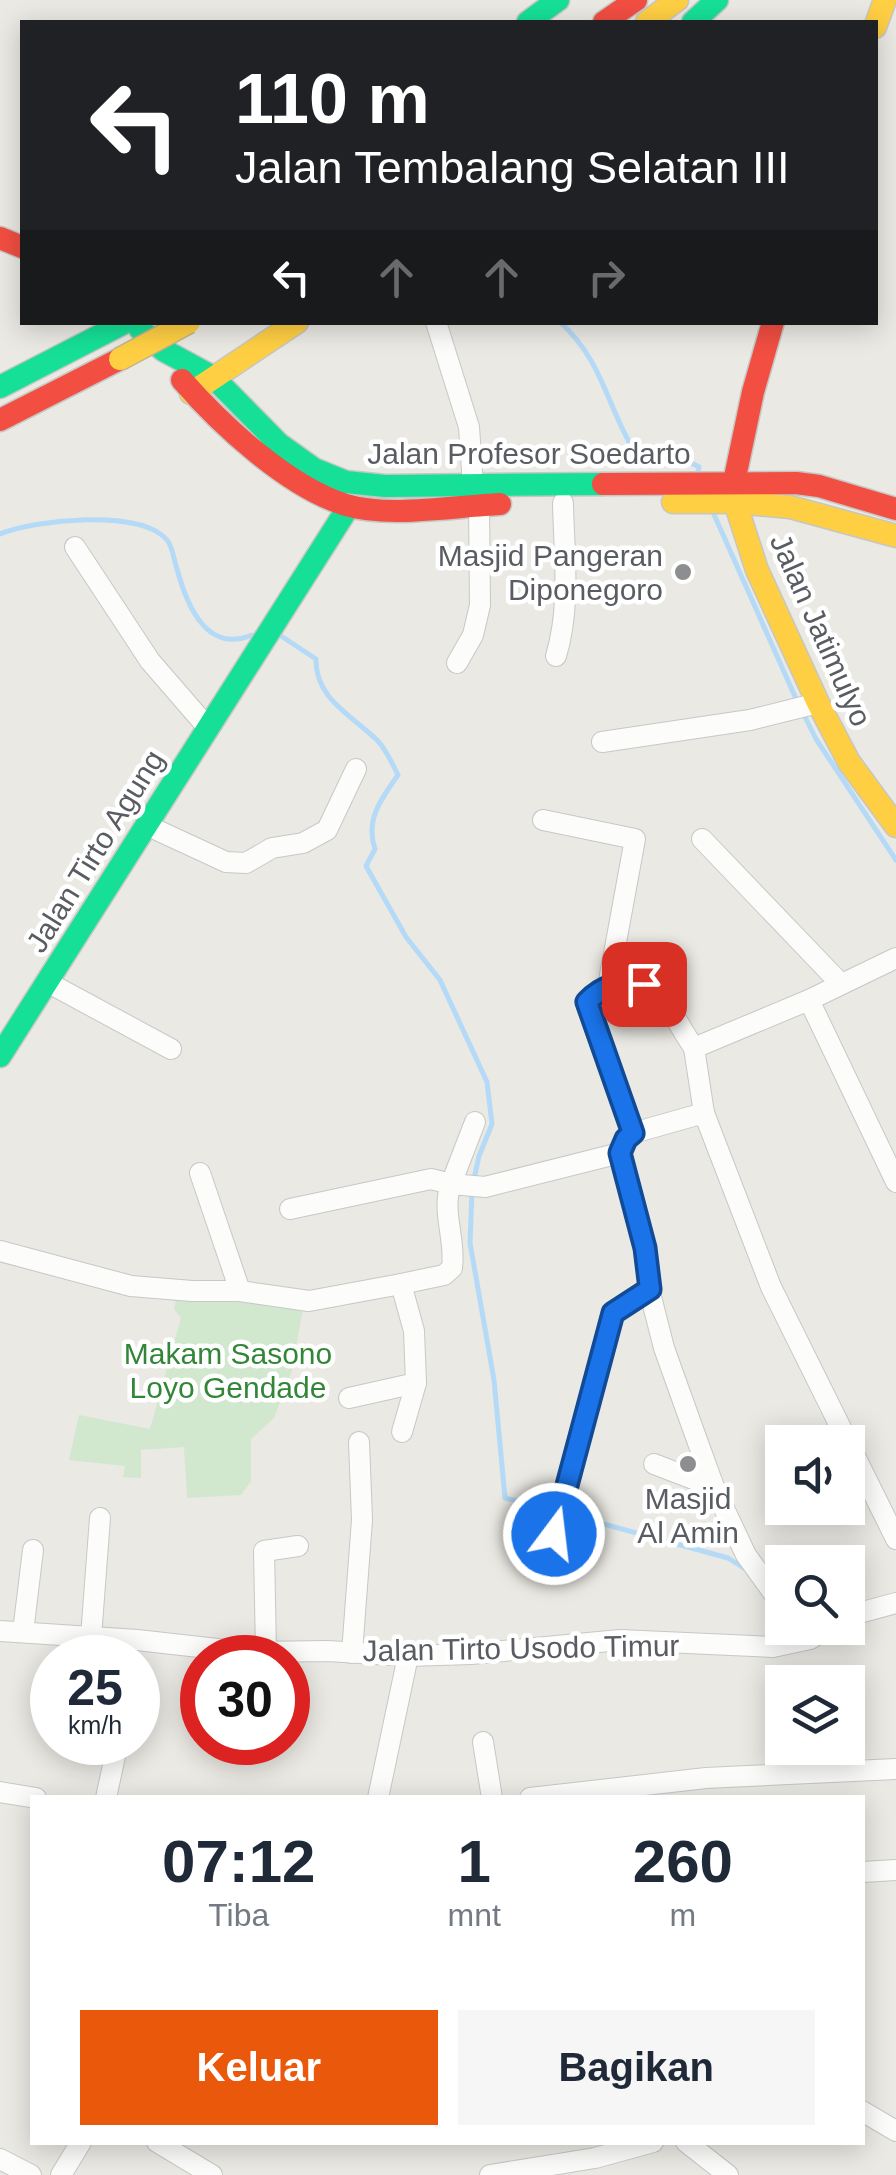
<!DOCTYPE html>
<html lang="id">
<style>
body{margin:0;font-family:Helvetica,sans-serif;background:#f6f6f7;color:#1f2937;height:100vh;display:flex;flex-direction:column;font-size:38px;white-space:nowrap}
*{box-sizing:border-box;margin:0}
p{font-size:32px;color:#747a83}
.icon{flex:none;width:55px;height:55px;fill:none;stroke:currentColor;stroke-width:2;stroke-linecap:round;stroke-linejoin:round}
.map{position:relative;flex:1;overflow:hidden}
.details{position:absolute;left:30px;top:1795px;width:835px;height:350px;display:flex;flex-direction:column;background:#fff;border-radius:0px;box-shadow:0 5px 25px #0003}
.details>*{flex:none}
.banner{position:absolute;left:20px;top:20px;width:858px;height:305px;border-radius:0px;box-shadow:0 5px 25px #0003;background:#202124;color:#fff;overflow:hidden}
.controls{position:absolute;left:765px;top:1425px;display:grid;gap:20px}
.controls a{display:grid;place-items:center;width:100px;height:100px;border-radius:0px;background:#fff;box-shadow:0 5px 25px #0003;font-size:50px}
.speed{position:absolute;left:30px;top:1635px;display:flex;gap:20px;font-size:50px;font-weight:700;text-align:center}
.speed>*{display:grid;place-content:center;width:130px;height:130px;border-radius:50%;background:#fff;box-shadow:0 5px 25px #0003;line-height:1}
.speed small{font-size:25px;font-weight:400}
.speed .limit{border:15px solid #d22;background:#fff;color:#111}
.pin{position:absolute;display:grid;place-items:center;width:85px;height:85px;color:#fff;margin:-42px;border-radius:20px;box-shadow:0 5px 15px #0006}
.me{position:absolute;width:110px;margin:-55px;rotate:15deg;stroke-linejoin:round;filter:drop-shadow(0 0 8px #0008)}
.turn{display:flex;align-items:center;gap:35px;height:210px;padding:0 50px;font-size:45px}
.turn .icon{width:130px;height:130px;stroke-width:2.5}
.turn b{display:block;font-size:70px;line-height:85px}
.lanes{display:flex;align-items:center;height:95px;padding:0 50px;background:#0003;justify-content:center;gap:50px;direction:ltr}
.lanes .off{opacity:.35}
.eta{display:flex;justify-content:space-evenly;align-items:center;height:170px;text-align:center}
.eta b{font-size:60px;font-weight:800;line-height:70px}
.cta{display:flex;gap:20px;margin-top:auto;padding:20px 50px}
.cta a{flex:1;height:115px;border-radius:0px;background:#ea580c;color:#fff;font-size:40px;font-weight:800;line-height:115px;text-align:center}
.cta a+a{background:#f6f6f7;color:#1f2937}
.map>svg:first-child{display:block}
.green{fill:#d1e7ce}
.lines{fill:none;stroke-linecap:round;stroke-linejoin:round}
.stream{stroke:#b5daf7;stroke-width:5}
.street-casing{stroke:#c7c8c7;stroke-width:22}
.fast-casing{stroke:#c6c7c5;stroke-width:25}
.slow-casing{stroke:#c6c7c5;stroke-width:25}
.jam-casing{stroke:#c6c7c5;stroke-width:25}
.street{stroke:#fcfcfb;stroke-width:20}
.fast{stroke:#16e098;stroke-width:22}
.slow{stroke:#ffcf43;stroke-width:22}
.jam{stroke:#f24e42;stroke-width:22}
.slow-bridge-casing{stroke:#c1b390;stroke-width:25;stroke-linecap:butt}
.slow-bridge{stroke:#ffcf43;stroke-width:22}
.route-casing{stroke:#114b97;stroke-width:25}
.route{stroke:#1a73e8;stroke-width:18}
.poi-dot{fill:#8c8e8f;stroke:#fff;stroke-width:4}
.labels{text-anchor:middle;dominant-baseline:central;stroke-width:9;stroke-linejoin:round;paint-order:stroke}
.street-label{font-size:30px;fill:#595d62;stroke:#fff}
.poi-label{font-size:30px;fill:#595d62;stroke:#fff;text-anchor:end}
.park-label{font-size:30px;fill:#338638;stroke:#fff}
</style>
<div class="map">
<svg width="896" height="2175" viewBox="0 0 896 2175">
<rect width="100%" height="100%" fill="#eae9e3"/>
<polygon class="green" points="210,1298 303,1308 292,1370 274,1418 251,1439 251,1481 241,1495 187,1498 184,1447 141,1450 141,1478 123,1477 125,1466 69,1460 79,1415 150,1429 181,1318 174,1309 176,1300"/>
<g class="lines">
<g class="stream">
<path d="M560,322c42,38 46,81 73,127l51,10 15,8 -1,5"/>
<polyline points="712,510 797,701"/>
<path d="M0,534c34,-14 140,-26 167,6 6,7 7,21 10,29 10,37 30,85 75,66"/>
<path d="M278,634l38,25c-1,39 35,56 61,81 9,9 15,23 21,35 -17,24 -33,45 -23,74l-9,17 40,71 34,43 47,102 5,42 -13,32 -5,23"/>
<polyline points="802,711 816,739 896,860"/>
<polyline points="472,1190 470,1243 494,1380 505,1498 556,1511"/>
<polyline points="567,1514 728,1558 747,1570"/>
</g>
<defs>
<g id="street">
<polyline points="436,322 469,427 473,486"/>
<polyline points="75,547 150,661 208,728"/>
<path d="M556,656c15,-50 8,-102 7,-153"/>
<polyline points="457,663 473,635 480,605 479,505"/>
<polyline points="602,742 750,720 818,703"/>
<path d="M543,820l92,19 -27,147c54,-11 59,23 86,62"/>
<polyline points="146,825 226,862 246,863 272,848 303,843 327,830 356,769"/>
<polyline points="702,839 840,983"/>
<polyline points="47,982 171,1049"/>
<polyline points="608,986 588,999 587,1007 633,1133"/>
<polyline points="809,1000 896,1182"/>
<polyline points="704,1113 771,1287 896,1539"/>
<polyline points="633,1133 625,1139 620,1153 645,1248 649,1289 664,1348 693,1429 714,1487 746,1555 782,1605"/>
<polyline points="633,1133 704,1113 694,1048 809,1000 896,958"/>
<polyline points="200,1173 240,1291"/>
<polyline points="290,1209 431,1179 451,1184 475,1122"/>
<path d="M0,1251l131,35 61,5h48l69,10 92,-17 43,-9 8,-7c4,-30 -11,-56 -1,-84l34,3 135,-34"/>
<polyline points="349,1398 416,1383 414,1331 401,1284"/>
<polyline points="402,1432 416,1383"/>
<polyline points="654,1464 714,1487"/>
<polyline points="554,1534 613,1313 649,1289"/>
<polyline points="848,1616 896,1603"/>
<polyline points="0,1631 137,1640 244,1652 328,1651 408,1656 471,1654 620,1640 773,1647 810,1639 828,1628"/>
<polyline points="23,1632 33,1550"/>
<polyline points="91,1637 100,1518"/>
<polyline points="266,1652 264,1551 298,1546"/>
<polyline points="352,1653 362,1520 359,1442"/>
<polyline points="483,1742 492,1798"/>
<polyline points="0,1792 36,1798"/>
<polyline points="106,1798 118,1742"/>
<polyline points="378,1798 408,1656"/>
<polyline points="530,1798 706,1778 896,1769"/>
<polyline points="862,1872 896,1870"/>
<polyline points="862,2111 896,2131"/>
<polyline points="157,2142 212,2175"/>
<polyline points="686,2142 728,2175"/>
<polyline points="0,2159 31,2175"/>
<polyline points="61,2175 81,2142"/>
<polyline points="490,2175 595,2158 653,2142"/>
</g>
<g id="fast">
<polyline points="528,22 558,0"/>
<polyline points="693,22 717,0"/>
<polyline points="140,329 163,350 213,377 279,444 314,469 346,482 385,486 603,484"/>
<polyline points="0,387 126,322"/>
<polyline points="0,1056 349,506"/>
</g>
<g id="slow">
<polyline points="647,22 677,0"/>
<polyline points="875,27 885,0"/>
<polyline points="191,393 297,322"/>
<polyline points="673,502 735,502 790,507 896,536"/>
<polyline points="735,502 757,570 818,703 849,762 896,826"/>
</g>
<g id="jam">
<polyline points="604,22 636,0"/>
<polyline points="0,238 22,247"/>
<path d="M182,380c39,45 106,107 164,125 43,13 109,1 154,-1"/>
<polyline points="0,420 120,359"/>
<polyline points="734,482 753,392 773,322"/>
<polyline points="603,484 796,483 819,486 896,509"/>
</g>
</defs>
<use href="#street" class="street-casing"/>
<use href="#fast" class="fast-casing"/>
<use href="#slow" class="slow-casing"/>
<use href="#jam" class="jam-casing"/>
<use href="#street" class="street"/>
<use href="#fast" class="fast"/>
<use href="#slow" class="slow"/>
<use href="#jam" class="jam"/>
<defs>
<polyline id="slow-bridge" points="120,359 189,322"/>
</defs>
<use href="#slow-bridge" class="slow-bridge-casing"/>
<use href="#slow-bridge" class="slow-bridge"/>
</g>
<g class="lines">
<defs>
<path id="route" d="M554,1534l59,-221 37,-24 -5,-41 -25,-95 6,-14 7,-6 -46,-131c15,-16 35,-22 57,-18"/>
</defs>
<use href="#route" class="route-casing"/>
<use href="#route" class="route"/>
</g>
<g class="poi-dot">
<circle cx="683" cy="572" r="10"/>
<circle cx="688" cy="1464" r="10"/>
</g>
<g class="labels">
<g class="street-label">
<text x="529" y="453">Jalan Profesor Soedarto</text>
<text transform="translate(821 630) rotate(66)">Jalan Jatimulyo</text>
<text transform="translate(95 851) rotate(-58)">Jalan Tirto Agung</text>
<text transform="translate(521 1648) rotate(-1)">Jalan Tirto Usodo Timur</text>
</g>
<g class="poi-label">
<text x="663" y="555">Masjid Pangeran<tspan x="663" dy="34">Diponegoro</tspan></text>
<text x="688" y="1498" text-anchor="middle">Masjid<tspan x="688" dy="34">Al Amin</tspan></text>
</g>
<g class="park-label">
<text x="228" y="1353">Makam Sasono<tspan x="228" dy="34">Loyo Gendade</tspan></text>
</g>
</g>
</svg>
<div class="controls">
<a><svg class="icon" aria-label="sound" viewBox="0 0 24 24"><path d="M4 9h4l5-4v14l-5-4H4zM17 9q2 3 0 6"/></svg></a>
<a><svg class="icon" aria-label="search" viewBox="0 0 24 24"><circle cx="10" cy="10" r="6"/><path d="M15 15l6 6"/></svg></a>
<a><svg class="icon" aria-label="layers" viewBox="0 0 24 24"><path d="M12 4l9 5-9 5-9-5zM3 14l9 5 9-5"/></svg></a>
</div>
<div class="speed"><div>25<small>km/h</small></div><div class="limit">30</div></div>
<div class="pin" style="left:644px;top:984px;background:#d93025"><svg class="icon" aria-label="arrive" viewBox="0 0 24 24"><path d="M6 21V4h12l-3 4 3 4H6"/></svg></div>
<svg class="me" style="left:554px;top:1534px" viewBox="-20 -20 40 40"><circle r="17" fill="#1a73e8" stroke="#fff" stroke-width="3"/><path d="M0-11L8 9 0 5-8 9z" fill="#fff"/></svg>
<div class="banner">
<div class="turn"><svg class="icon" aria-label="left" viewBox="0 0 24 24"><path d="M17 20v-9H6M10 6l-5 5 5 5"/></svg><div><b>110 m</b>Jalan Tembalang Selatan III</div></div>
<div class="lanes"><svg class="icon" aria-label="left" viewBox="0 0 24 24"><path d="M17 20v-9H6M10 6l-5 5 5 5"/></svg><svg class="icon off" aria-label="ahead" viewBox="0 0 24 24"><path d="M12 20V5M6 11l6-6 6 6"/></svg><svg class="icon off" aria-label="ahead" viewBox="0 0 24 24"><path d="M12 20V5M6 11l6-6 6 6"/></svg><svg class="icon off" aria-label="right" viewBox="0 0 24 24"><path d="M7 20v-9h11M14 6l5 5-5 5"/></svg></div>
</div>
<section class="details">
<div class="eta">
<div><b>07:12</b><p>Tiba</p></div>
<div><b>1</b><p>mnt</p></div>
<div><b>260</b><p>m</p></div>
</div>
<div class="cta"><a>Keluar</a><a>Bagikan</a></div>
</section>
</div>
